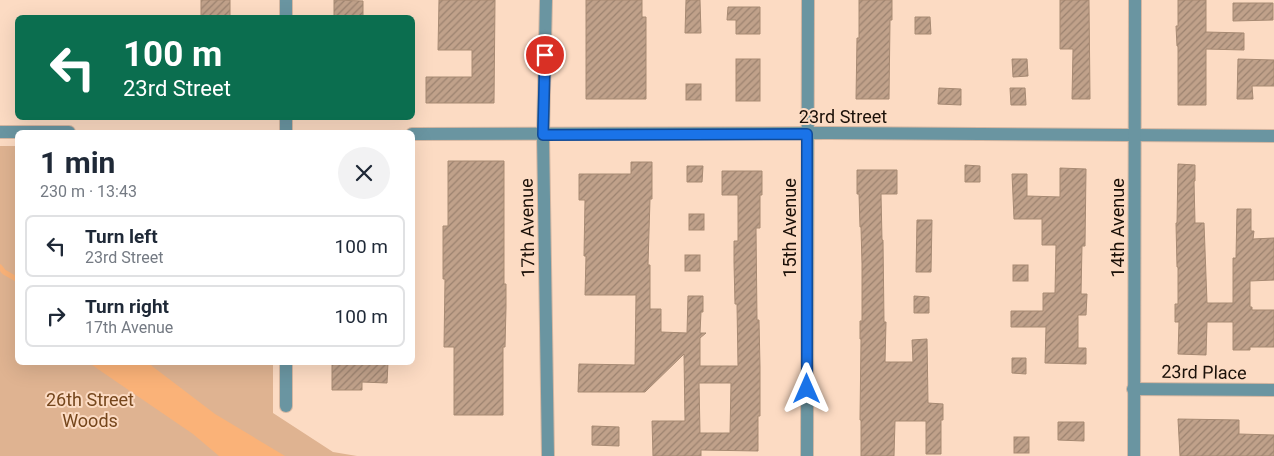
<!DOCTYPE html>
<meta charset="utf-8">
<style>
body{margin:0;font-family:Roboto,sans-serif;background:#f2f2f3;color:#1f2937;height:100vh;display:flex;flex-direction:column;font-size:19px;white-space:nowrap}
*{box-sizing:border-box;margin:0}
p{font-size:16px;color:#747a83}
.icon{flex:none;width:28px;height:28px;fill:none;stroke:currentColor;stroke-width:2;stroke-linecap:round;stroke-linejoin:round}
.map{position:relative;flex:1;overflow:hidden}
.panel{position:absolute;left:15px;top:130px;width:400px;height:235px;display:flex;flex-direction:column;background:#fff;border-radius:8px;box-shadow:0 5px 20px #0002}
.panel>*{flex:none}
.top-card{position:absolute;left:15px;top:15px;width:400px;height:105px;border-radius:8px;box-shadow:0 5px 20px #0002;background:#0b6e4f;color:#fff;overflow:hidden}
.pin{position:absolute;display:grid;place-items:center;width:42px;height:42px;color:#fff;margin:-21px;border:2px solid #fff;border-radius:50%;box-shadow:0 1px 5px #0007}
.me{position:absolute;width:55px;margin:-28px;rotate:0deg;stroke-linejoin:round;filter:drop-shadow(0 0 4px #0008)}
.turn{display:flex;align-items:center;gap:18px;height:105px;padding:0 25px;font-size:22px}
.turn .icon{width:65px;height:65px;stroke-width:2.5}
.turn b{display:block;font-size:35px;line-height:42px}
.round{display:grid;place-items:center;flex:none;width:52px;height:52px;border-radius:26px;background:#f2f2f3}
.summary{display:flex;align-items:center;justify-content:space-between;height:85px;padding:0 25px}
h1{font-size:30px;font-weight:700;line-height:38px}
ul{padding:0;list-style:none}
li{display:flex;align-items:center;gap:15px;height:62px;margin:0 10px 8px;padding:0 15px;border:2px solid #e0e1e3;border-radius:8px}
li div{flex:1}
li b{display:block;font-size:19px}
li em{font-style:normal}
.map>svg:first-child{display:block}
.green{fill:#dfb391}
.water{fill:#fab278}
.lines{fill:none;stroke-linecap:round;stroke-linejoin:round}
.stream{stroke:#fab278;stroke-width:5}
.building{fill:url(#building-hatch);stroke:#a78a73;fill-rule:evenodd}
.minor-casing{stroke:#d4b6a1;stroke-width:14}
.tertiary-casing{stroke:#d4b6a1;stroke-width:14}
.minor{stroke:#6a95a1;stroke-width:12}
.tertiary{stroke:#6a95a1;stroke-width:12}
.route-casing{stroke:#114b97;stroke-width:12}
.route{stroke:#1a73e8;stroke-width:9}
.labels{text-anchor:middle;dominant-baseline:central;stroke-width:4;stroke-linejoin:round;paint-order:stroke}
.street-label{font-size:18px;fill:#1b1008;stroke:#fcdbc3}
.park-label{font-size:18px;fill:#75461c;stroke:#fcdbc3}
</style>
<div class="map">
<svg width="1274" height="456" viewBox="0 0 1274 456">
<defs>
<pattern id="building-hatch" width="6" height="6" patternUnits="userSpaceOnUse" patternTransform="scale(1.25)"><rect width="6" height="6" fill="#c0a18a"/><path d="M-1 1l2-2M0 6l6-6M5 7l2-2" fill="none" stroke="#9b826f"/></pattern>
</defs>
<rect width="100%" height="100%" fill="#fcdbc3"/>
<polygon class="green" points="0,146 17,146 18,362 273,363 273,413 333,452 357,456 0,456"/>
<polygon class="water" points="89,363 148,363 215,414 285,456 219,456 193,434"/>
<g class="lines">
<polyline class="stream" points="0,267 4,272 18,280"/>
</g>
<g class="building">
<rect x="201" y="0" width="29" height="18"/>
<polygon points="334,0 363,1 363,18 334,18"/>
<polygon points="439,0 495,0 494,103 426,103 426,77 472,77 472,50 438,50"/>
<polygon points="586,0 642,0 642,17 646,17 646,99 586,99"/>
<polygon points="686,0 700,0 701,33 685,33"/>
<polygon points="859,0 892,0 892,20 890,20 889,99 856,99 857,38 859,38"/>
<polygon points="1060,0 1089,0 1090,99 1072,99 1073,49 1060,49"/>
<polygon points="1178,0 1206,0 1206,32 1244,33 1244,50 1206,49 1206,105 1178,105 1178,46 1177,46 1176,26 1178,26"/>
<polygon points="1233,3 1273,3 1273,20 1233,21"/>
<polygon points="728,7 760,7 760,34 736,34 736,20 727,20"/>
<polygon points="915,17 930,17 931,34 915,34"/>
<rect x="736" y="59" width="24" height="42"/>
<polygon points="1012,59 1027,59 1028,76 1013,77"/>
<polygon points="1238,59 1274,60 1274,86 1252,86 1253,99 1237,99"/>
<rect x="686" y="84" width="15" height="16"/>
<polygon points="939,88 961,89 961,105 938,104"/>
<polygon points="1010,88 1025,88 1026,105 1011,105"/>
<polygon points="448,161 504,161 504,284 506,284 506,307 505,347 503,347 503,415 454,415 454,347 444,347 445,279 443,279 443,226 448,226"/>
<path d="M631,162h21v37h-2l-2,66h2v44h11v23l26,1 1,-37h15v16h-2l-1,21h6l-6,5v28h38l-1,-62h-2l-1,-41v-22h4v-46h-16v-24h40v24h-2v33h-4l1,92h2l1,47v49h-2v35l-57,-1v6h-48l-1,-35h33l-1,-67 -39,38h-67l1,-28 56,1 1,-70h-51l1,-39h-2l1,-56h-6v-26h52zM699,383h32l-1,50h-30z"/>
<polygon points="1178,164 1195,165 1195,181 1194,181 1195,223 1204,223 1207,303 1233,303 1233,258 1236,258 1237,209 1251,209 1251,231 1254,231 1253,239 1274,238 1274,280 1250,281 1250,307 1252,307 1252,310 1274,310 1274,347 1250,347 1250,350 1233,350 1233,322 1207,322 1206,355 1178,354 1179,322 1175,322 1175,304 1178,304 1178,267 1177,267 1176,223 1177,223"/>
<polygon points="965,165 980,166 980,182 965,182"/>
<polygon points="687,166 703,166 702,182 687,182"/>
<polygon points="1060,168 1086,169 1085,246 1082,246 1081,294 1087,294 1086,315 1078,315 1078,348 1086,348 1086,364 1045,363 1046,327 1011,327 1011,311 1043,311 1043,293 1055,293 1056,245 1042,245 1042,219 1014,219 1012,174 1027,174 1027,196 1060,197"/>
<polygon points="857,170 897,170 897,194 881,194 882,240 883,240 884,322 886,322 885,362 913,362 912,340 927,339 928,403 943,404 943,420 941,420 941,454 926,454 926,421 895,421 894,456 861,456 861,420 860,420 861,339 860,339 860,321 862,321 862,264 861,227 860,227 859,194 857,194"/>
<rect x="689" y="214" width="15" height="16"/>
<polygon points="917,220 932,220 931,272 916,272"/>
<rect x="685" y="255" width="15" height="16"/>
<rect x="1013" y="265" width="15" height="16"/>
<polygon points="914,296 929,297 929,313 914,313"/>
<polygon points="1012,358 1026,358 1026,374 1012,373"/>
<polygon points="332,362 388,362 387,383 362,382 362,390 332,390"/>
<polygon points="1178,419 1239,420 1239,434 1274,435 1274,456 1180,456"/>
<polygon points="1058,422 1084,422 1084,441 1058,440"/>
<polygon points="592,426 619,427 619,446 592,445"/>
<rect x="1014" y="437" width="15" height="16"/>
</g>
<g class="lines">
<defs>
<g id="minor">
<polyline points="286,18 286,0"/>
<polyline points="0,132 69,132"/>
<polyline points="286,132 286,118"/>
<polyline points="412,134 829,133 1274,136"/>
<polyline points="1133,389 1274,390"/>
<polyline points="286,406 286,362"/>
<polyline points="807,456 808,0"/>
<polyline points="1134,456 1135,0"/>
</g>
<polyline id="tertiary" points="546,0 543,135 548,456"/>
</defs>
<use href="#minor" class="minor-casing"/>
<use href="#tertiary" class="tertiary-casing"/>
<use href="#minor" class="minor"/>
<use href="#tertiary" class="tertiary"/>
</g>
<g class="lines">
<defs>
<polyline id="route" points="545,55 543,135 807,134 807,389"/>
</defs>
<use href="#route" class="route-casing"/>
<use href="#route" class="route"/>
</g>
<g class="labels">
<g class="street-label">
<text x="843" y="116">23rd Street</text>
<text transform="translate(527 228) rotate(-91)">17th Avenue</text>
<text transform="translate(789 228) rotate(-90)">15th Avenue</text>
<text transform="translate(1117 228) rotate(-90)">14th Avenue</text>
<text transform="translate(1204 372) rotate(1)">23rd Place</text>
</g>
<g class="park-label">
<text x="90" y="399">26th Street<tspan x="90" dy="21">Woods</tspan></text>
</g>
</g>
</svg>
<div class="pin" style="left:545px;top:55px;background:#d93025"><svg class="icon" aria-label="arrive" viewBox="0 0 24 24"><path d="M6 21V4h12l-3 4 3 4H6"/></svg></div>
<svg class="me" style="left:807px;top:389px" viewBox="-20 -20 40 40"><path d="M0-17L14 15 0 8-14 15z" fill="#1a73e8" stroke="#fff" stroke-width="4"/></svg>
<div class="top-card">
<div class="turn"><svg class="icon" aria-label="left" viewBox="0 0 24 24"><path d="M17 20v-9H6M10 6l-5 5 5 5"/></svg><div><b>100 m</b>23rd Street</div></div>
</div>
<section class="panel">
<div class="summary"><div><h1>1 min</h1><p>230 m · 13:43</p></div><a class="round"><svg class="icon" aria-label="close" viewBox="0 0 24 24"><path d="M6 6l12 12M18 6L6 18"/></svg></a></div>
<ul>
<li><svg class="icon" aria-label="left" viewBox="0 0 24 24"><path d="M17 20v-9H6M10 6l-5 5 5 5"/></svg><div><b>Turn left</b><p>23rd Street</p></div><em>100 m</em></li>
<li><svg class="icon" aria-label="right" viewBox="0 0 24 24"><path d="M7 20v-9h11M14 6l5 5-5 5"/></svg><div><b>Turn right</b><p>17th Avenue</p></div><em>100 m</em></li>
</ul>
</section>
</div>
